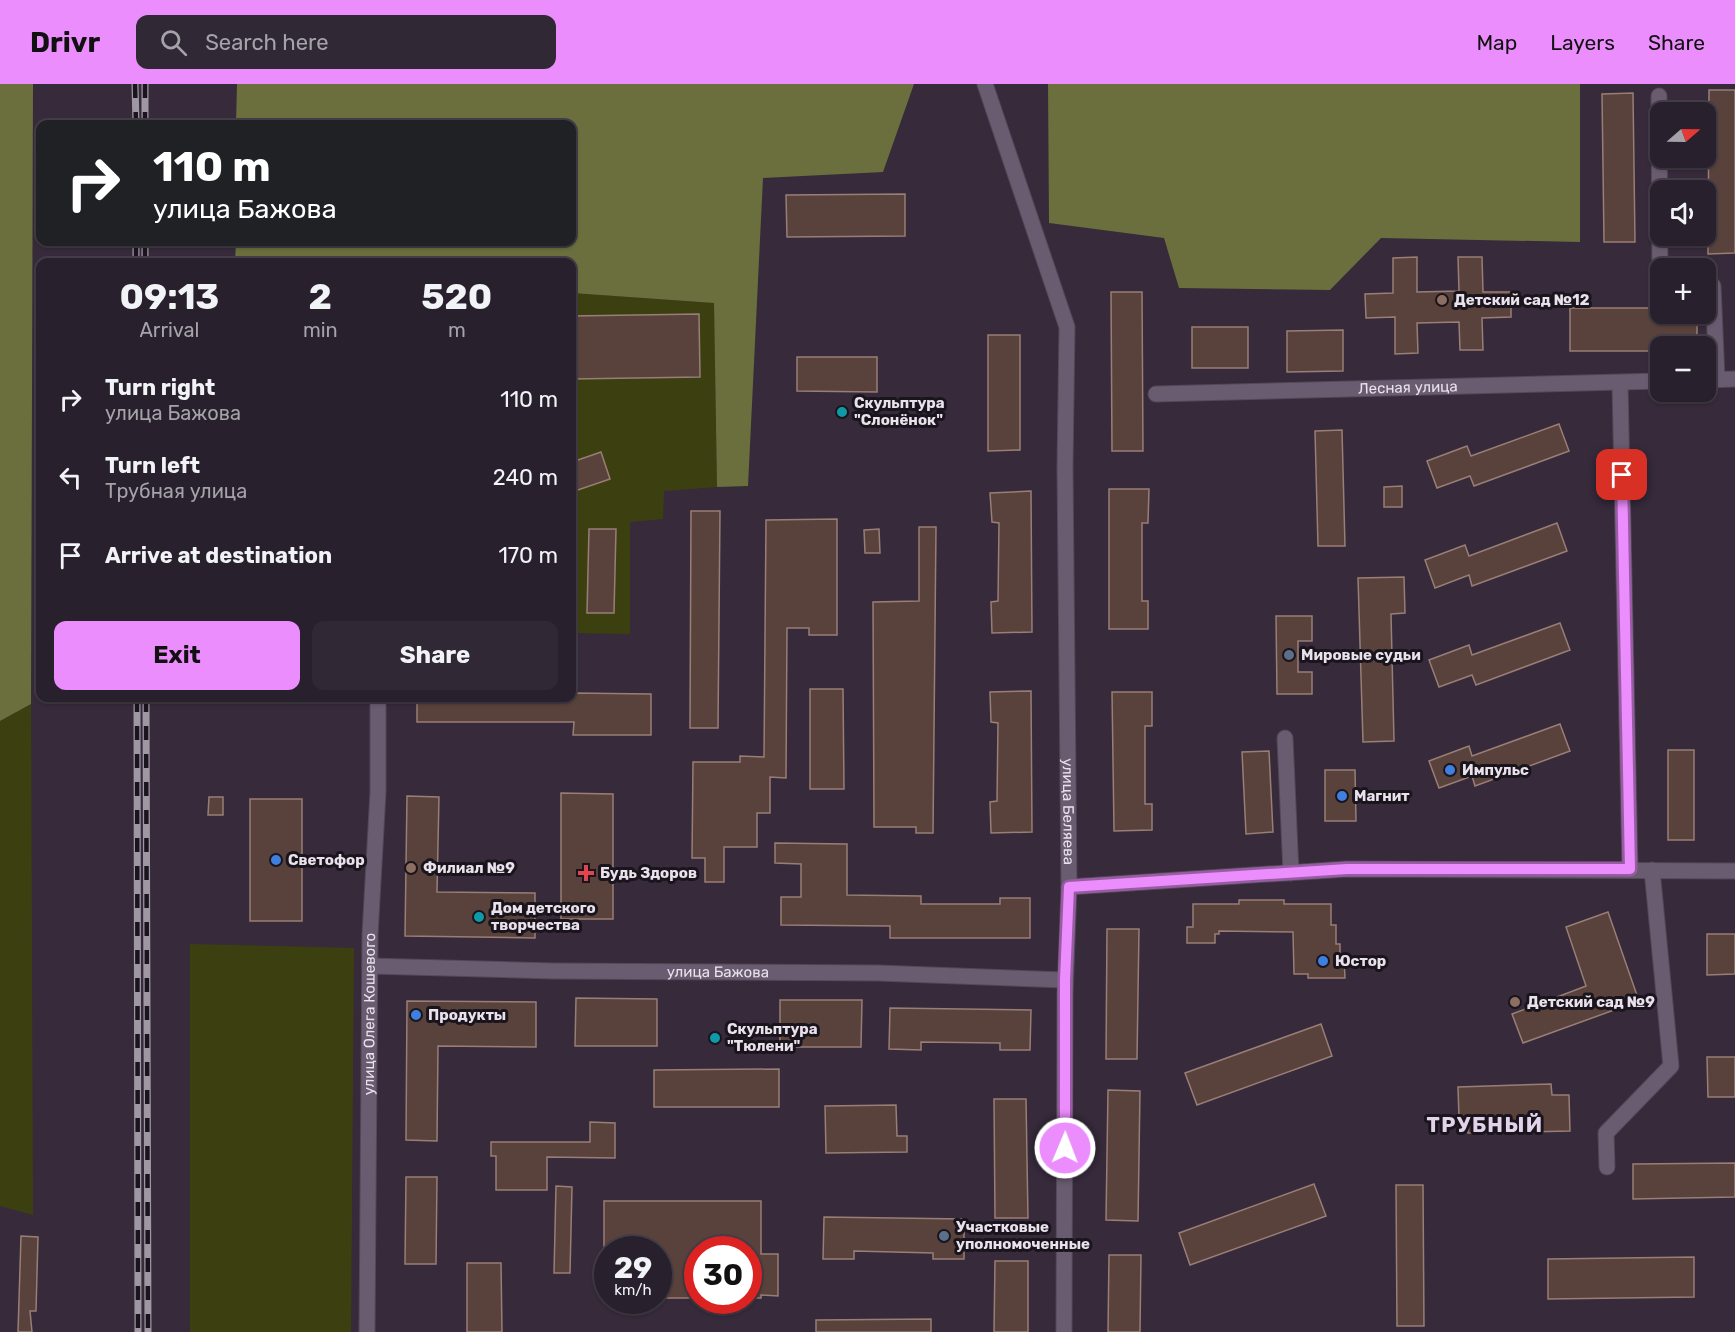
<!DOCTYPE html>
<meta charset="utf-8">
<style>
body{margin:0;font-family:Rubik,sans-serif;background:#302834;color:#f1f3f6;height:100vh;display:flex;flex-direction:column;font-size:22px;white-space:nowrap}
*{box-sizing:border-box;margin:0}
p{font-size:20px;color:#a5a3a9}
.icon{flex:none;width:33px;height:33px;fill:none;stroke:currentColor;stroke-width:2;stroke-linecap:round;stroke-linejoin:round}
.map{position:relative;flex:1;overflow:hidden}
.side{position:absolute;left:36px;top:174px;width:540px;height:444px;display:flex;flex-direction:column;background:#28202c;border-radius:12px;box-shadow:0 2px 4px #0004,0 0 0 2px #443e48}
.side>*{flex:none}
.top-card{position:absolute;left:36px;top:36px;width:540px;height:126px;border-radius:12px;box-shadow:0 2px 4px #0004,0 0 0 2px #443e48;background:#202124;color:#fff;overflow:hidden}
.needle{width:39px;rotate:70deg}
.buttons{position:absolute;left:1650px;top:18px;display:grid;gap:12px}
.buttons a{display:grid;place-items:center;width:66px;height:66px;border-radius:12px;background:#28202c;box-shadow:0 2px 4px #0004,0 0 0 2px #443e48;font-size:30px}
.speed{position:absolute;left:594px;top:1152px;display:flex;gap:12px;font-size:30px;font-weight:700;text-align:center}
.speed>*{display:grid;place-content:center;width:78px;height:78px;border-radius:50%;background:#28202c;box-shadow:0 2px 4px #0004,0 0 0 2px #443e48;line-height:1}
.speed small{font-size:15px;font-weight:400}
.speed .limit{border:9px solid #d22;background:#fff;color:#111}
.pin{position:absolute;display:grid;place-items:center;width:51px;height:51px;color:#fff;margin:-26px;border-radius:12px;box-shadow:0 3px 9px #0006}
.me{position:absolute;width:66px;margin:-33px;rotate:1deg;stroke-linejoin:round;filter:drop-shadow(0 0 4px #0008)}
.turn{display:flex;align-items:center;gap:21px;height:126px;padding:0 18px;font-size:27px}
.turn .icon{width:78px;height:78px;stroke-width:2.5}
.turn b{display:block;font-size:42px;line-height:51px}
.eta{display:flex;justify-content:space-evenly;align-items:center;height:102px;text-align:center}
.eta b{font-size:36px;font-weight:700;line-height:42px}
.action{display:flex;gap:12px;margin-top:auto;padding:12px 18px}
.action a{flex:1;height:69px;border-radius:12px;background:#eb8dfc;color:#111;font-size:24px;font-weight:700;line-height:69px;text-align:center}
.action a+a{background:#302834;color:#f1f3f6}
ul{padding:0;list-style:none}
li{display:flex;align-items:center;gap:18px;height:78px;padding:0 18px}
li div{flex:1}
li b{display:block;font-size:22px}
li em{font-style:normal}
header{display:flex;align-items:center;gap:36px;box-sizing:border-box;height:84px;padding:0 30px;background:#eb8dfc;color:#111}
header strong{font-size:28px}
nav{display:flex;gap:33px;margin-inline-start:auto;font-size:21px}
.search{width:420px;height:54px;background:#302834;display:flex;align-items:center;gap:15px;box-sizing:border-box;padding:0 21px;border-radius:12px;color:#a5a3a9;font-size:22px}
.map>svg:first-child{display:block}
.green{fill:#3c4010}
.forest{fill:#6a6f3d}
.building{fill:#5a423c;stroke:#987e76;stroke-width:1.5}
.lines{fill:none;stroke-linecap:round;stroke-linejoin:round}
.minor-casing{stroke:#524857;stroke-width:17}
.minor{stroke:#695c70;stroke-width:15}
.rail-casing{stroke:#a097a5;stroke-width:7}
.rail{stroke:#1a151d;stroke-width:4.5;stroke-dasharray:14;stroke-linecap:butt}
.route-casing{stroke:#995ca4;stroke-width:15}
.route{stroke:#eb8dfc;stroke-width:10}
.education-dot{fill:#8d6e63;stroke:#1a151d;stroke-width:2}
.culture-dot{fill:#0f9aa8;stroke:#1a151d;stroke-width:2}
.service-dot{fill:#5c6f8a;stroke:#1a151d;stroke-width:2}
.shop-dot{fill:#3f7fe0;stroke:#1a151d;stroke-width:2}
.health-dot{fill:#e0444e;stroke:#1a151d;stroke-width:2}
.labels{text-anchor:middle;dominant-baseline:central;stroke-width:6;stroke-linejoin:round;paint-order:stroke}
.poi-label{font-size:15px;font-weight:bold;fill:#e9e2ed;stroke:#1a151d;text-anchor:start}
.street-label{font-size:15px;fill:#e9e2ed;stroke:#1a151d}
.district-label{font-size:21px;font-weight:bold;letter-spacing:1.5px;fill:#e2d3ea;stroke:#1a151d}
</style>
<header>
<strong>Drivr</strong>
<div class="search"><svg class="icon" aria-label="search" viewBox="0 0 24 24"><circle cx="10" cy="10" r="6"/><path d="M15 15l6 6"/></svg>Search here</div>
<nav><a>Map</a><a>Layers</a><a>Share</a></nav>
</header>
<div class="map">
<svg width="1735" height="1248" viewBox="0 0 1735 1248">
<rect width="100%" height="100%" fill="#362a3b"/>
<g class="green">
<polygon points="572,209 714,219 717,403 664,407 663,435 630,438 630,550 572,549"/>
<polygon points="31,620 33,1131 0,1122 0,637"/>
<polygon points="190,860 354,864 351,1248 190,1248"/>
</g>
<g class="forest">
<polygon points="0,0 33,0 31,620 0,637"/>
<polygon points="237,0 914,0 883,88 763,94 748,402 717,403 714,219 572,209 572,178 235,178 236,158 572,158 572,40 236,40"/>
<polygon points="1048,0 1580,0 1580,158 1381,154 1330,206 1179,204 1164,154 1049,139"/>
</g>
<g class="building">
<polygon points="1709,6 1735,6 1735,169 1708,170"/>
<polygon points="1633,9 1635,158 1604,158 1602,10"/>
<polygon points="905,110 905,152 787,153 786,111"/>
<polygon points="1417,173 1417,208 1459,207 1458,173 1482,173 1483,208 1511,208 1511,233 1482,234 1483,266 1460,266 1459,238 1417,239 1418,269 1395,270 1395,233 1366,234 1365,210 1393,209 1393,174"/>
<polygon points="1111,208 1142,208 1143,367 1112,367"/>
<polygon points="1570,224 1660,224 1660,230 1697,230 1697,262 1660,262 1660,267 1570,267"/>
<polygon points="699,230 700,293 572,295 572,232"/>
<rect x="1192" y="243" width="56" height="41"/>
<polygon points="1343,246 1343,287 1287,288 1287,247"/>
<polygon points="988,251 1020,251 1020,366 988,367"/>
<polygon points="797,273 877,273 877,308 797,307"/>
<polygon points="1559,340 1569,367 1474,402 1470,392 1437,404 1427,377 1467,362 1471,372"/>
<polygon points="1342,346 1345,462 1318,462 1315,347"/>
<polygon points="601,368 610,395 572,408 572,378"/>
<polygon points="1402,402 1402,423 1384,423 1384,403"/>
<polygon points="1109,405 1149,405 1148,439 1142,439 1142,517 1148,517 1148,545 1109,545"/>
<polygon points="1031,407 1032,548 992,549 991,518 998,517 999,439 992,438 990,409"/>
<polygon points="691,427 720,427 718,644 690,644"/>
<polygon points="837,435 837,551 809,551 809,544 787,544 786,694 770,693 770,729 757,729 757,763 724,763 724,798 705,798 705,774 692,774 693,678 740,678 740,672 764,673 766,436"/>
<polygon points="1557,439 1567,467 1472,502 1469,491 1435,504 1425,476 1465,461 1469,472"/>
<polygon points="919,443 936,443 933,749 916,749 916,743 874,743 873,518 919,517"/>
<polygon points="589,445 616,445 614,529 587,529"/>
<polygon points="879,445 880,469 865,469 864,446"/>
<polygon points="1404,493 1405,529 1391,530 1394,657 1363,658 1358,494"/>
<polygon points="1276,532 1312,532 1312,557 1298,557 1298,588 1312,588 1312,610 1277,610"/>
<polygon points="1560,539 1570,566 1476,601 1472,591 1439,603 1429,576 1469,561 1472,571"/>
<polygon points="810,605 843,605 844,705 810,705"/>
<polygon points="1031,607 1032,748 991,749 990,718 997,717 998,639 991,638 990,608"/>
<polygon points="1112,608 1152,608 1152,642 1145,642 1145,720 1152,720 1152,746 1114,747"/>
<polygon points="574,609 651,610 651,651 573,651 574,638 417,638 417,614 574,614"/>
<polygon points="1560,640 1570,667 1475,702 1472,692 1439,704 1429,677 1469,662 1472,672"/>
<rect x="1668" y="666" width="26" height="90"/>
<polygon points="1269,667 1273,748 1246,750 1242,668"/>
<polygon points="1325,686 1355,686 1356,737 1325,737"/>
<polygon points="561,709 613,710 613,835 561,835"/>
<polygon points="407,712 439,713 437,808 535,809 535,854 405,852"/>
<polygon points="209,713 223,713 223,731 208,731"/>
<rect x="250" y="715" width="52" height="122"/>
<polygon points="775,759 847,760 847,811 921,812 921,820 1000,820 1000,814 1030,814 1030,854 890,854 890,842 781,841 781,813 801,813 801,780 775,779"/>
<polygon points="1239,816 1284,816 1284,820 1331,820 1331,841 1336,841 1336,860 1340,860 1340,876 1344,875 1345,894 1308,894 1308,890 1294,890 1293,848 1219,847 1219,850 1215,850 1215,859 1187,859 1187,843 1193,843 1193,820 1239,820"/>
<polygon points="1608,828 1639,917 1523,959 1512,930 1586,902 1566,843"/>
<polygon points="1107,845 1139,845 1137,975 1106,975"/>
<polygon points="1707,850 1735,850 1735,890 1707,891"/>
<polygon points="576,914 657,915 657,962 575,962"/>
<polygon points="780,916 862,916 861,963 780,963"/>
<polygon points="407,917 536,918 536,963 438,962 437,1057 406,1056"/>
<polygon points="890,924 1031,926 1030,966 1000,966 1000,959 921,958 921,966 889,965"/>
<polygon points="1321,940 1332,972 1197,1021 1185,989"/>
<polygon points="1707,973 1735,973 1735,1013 1708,1013"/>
<polygon points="779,985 779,1023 654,1023 654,986"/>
<polygon points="1551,1000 1552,1011 1569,1011 1570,1047 1468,1049 1468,1034 1459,1034 1458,1003"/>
<polygon points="1108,1006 1140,1007 1138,1137 1106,1136"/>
<polygon points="994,1015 1026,1015 1028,1134 995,1134"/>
<polygon points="896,1021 897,1052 907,1052 907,1068 826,1069 825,1022"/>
<polygon points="590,1038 615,1039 615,1074 547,1073 547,1106 496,1106 496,1072 491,1072 491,1058 590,1058"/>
<polygon points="1735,1079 1735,1113 1633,1115 1633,1080"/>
<polygon points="406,1093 437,1093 436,1180 405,1180"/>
<polygon points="1314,1100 1326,1132 1190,1181 1179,1149"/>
<polygon points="1396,1101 1423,1101 1424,1242 1397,1242"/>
<polygon points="556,1102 572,1103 570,1189 554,1189"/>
<polygon points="604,1117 761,1117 761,1170 778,1170 778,1212 761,1211 761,1214 748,1214 748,1166 698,1166 698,1214 658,1214 658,1166 604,1166"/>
<polygon points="824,1133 964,1135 964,1175 933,1175 933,1169 854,1167 854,1175 823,1175"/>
<polygon points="21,1152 38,1153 36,1227 30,1227 32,1248 18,1248"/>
<polygon points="1109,1171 1141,1171 1140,1248 1108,1248"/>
<polygon points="1694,1173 1694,1213 1548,1215 1548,1175"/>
<polygon points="995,1177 1028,1177 1028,1248 994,1248"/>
<polygon points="467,1179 501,1179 502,1248 467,1248"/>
<polygon points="931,1235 931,1248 816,1248 816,1236"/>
</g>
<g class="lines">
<defs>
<g id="minor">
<path id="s1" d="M985,0l82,243 -2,140 4,420 -4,108 -1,337"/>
<polyline points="1659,12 1660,201"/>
<polyline points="1706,202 1713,202 1717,295"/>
<polyline points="1706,296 1735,295"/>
<polyline points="1620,299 1630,785"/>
<path id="s2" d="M1156,310l504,-13"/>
<polyline points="1285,654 1291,789"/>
<polyline points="1069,803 1347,785 1735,787"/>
<path id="s3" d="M370,882l184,5 324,2 187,7"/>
<polyline points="1607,1083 1606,1049 1671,982 1652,786"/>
<path id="s4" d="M367,1248l3,-397 8,-143v-94"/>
</g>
</defs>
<use href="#minor" class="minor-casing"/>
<use href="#minor" class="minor"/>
<defs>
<g id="rail">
<polyline points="135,0 136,40"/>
<polyline points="145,0 145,40"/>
<polyline points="136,158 136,178"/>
<polyline points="145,158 145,178"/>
<polyline points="137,614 138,1248"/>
<polyline points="146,614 148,1248"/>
</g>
</defs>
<use href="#rail" class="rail-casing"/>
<use href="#rail" class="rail"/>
</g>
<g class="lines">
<defs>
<polyline id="route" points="1065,1064 1065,896 1069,803 1347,785 1630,785 1622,391"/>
</defs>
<use href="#route" class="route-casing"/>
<use href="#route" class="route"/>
</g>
<g class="education-dot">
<circle cx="1442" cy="216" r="6"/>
<circle cx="411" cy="784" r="6"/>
<circle cx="1515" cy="918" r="6"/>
</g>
<g class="culture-dot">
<circle cx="842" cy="328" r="6"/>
<circle cx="479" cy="833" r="6"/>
<circle cx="715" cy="954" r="6"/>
</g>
<g class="service-dot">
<circle cx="1289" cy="571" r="6"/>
<circle cx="944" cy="1152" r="6"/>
</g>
<g class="shop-dot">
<circle cx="1450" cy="686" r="6"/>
<circle cx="1342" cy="712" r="6"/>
<circle cx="276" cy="776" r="6"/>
<circle cx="1323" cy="877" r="6"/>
<circle cx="416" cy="931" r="6"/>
</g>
<path class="health-dot" d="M583 780h6v6h6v6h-6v6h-6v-6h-6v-6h6z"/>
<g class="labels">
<g class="poi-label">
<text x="1454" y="216">Детский сад №12</text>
<text x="854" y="319">Скульптура<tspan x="854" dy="17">"Слонёнок"</tspan></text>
<text x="1301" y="571">Мировые судьи</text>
<text x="1462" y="686">Импульс</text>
<text x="1354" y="712">Магнит</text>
<text x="288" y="776">Светофор</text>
<text x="423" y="784">Филиал №9</text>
<text x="600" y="789">Будь Здоров</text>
<text x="491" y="824">Дом детского<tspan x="491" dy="17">творчества</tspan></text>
<text x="1335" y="877">Юстор</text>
<text x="1527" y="918">Детский сад №9</text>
<text x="428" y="931">Продукты</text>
<text x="727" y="945">Скульптура<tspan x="727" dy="17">"Тюлени"</tspan></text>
<text x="956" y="1143">Участковые<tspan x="956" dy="17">уполномоченные</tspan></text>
</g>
<g class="street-label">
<text stroke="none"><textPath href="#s2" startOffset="252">Лесная улица</textPath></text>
<text stroke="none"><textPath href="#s1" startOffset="741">улица Беляева</textPath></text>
<text stroke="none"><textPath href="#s3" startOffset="348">улица Бажова</textPath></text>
<text stroke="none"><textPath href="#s4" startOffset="318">улица Олега Кошевого</textPath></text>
</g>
<g class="district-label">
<text x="1485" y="1040">ТРУБНЫЙ</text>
</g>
</g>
</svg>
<div class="buttons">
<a><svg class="needle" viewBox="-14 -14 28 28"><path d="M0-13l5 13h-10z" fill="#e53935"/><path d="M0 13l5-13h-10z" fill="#a5a3a9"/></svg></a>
<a><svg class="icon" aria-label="sound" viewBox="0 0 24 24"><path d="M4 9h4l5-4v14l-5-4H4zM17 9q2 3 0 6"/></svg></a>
<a>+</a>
<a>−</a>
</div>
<div class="speed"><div>29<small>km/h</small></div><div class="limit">30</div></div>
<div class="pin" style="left:1622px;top:391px;background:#d93025"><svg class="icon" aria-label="arrive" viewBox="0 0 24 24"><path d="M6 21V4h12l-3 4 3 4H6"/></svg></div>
<svg class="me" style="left:1065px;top:1064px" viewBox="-20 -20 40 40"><circle r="17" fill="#eb8dfc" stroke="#fff" stroke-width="3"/><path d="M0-11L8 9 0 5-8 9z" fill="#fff"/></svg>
<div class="top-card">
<div class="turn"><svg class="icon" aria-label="right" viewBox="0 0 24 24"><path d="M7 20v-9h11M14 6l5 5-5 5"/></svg><div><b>110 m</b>улица Бажова</div></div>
</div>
<section class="side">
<div class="eta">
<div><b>09:13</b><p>Arrival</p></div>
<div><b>2</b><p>min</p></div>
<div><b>520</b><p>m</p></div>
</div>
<ul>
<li><svg class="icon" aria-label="right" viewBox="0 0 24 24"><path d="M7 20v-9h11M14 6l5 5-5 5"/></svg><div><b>Turn right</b><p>улица Бажова</p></div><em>110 m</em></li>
<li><svg class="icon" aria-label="left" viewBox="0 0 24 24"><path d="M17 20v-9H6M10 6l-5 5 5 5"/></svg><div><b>Turn left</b><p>Трубная улица</p></div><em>240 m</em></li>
<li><svg class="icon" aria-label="arrive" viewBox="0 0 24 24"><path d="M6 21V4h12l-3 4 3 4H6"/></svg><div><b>Arrive at destination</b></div><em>170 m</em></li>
</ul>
<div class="action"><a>Exit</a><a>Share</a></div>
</section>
</div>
